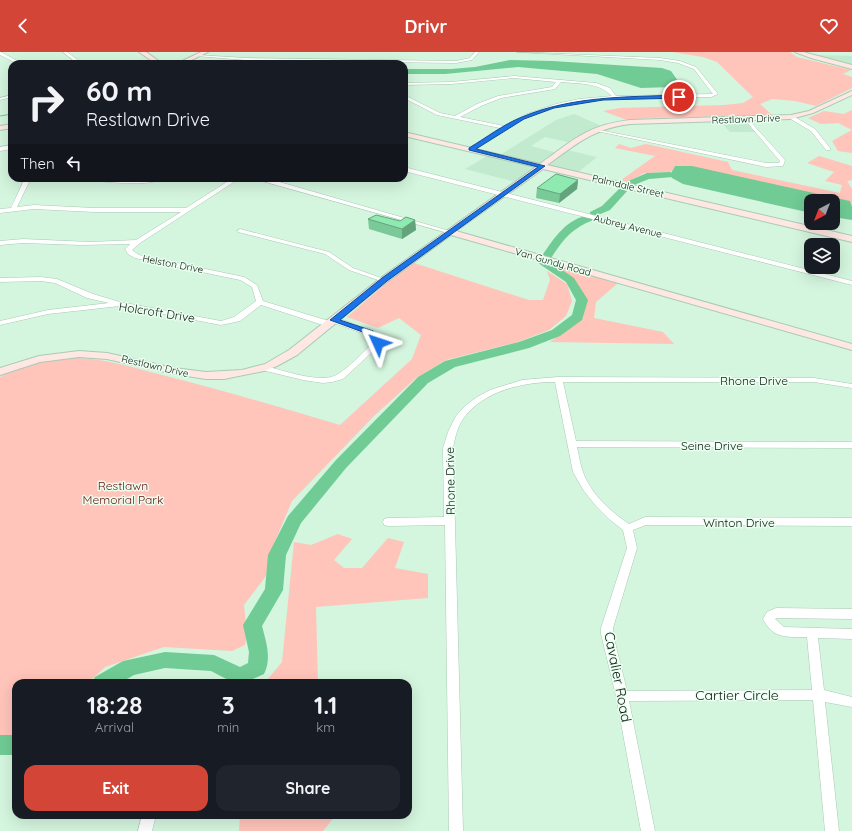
<!DOCTYPE html>
<style>
body{margin:0;font-family:Quicksand,sans-serif;background:#20242c;color:#f1f3f6;height:100vh;display:flex;flex-direction:column;font-size:15px;white-space:nowrap}
*{box-sizing:border-box;margin:0}
p{font-size:13px;color:#9ea1a6}
.icon{flex:none;width:22px;height:22px;fill:none;stroke:currentColor;stroke-width:2;stroke-linecap:round;stroke-linejoin:round}
.map{position:relative;flex:1;overflow:hidden}
.sheet{position:absolute;left:12px;top:627px;width:400px;height:140px;display:flex;flex-direction:column;background:#171b24;border-radius:12px;box-shadow:0 4px 16px #0002}
.sheet>*{flex:none}
.hud{position:absolute;left:8px;top:8px;width:400px;height:122px;border-radius:12px;box-shadow:0 4px 16px #0002;background:#171b24;color:#f1f3f6;overflow:hidden}
.needle{width:26px;rotate:222deg}
.controls{position:absolute;left:804px;top:142px;display:grid;gap:8px}
.controls a{display:grid;place-items:center;width:36px;height:36px;border-radius:8px;background:#171b24;box-shadow:0 4px 16px #0002;font-size:20px}
.pin{position:absolute;display:grid;place-items:center;width:34px;height:34px;color:#fff;margin:-17px;border:2px solid #fff;border-radius:50%;box-shadow:0 1px 4px #0007}
.me{position:absolute;width:44px;margin:-22px;rotate:312deg;stroke-linejoin:round;filter:drop-shadow(0 0 3px #0008)}
.turn{display:flex;align-items:center;gap:14px;height:84px;padding:0 12px;font-size:18px}
.turn .icon{width:52px;height:52px;stroke-width:2.5}
.turn b{display:block;font-size:28px;line-height:34px}
.then{display:flex;align-items:center;height:38px;padding:0 12px;background:#0003;gap:8px;font-size:15px}
.eta{display:flex;justify-content:space-evenly;align-items:center;height:68px;text-align:center}
.eta b{font-size:24px;font-weight:700;line-height:28px}
.action{display:flex;gap:8px;margin-top:auto;padding:8px 12px}
.action a{flex:1;height:46px;border-radius:12px;background:#d24537;color:#fff;font-size:16px;font-weight:700;line-height:46px;text-align:center}
.action a+a{background:#20242c;color:#f1f3f6}
header{display:flex;justify-content:space-between;align-items:center;height:52px;padding:0 12px;background:#d24537;color:#fff;font-size:18px;font-weight:700}
.map>svg:first-child{display:block}
.built{fill:#c2eacf}
.green{fill:#ffc4ba}
.water{fill:#70cb94}
.lines{fill:none;stroke-linecap:round;stroke-linejoin:round}
.stream{stroke:#70cb94;stroke-width:1}
.river{fill:#70cb94;fill-rule:evenodd}
.street-casing{stroke:#aacab4;stroke-width:1}
.secondary-casing{stroke:#aacab4;stroke-width:2}
.street{fill:#fff;fill-rule:evenodd}
.secondary{fill:#ffe8e4;fill-rule:evenodd}
.wall{fill:#7bc998}
.shaded-wall{fill:#64a47c}
.building{fill:#8feab1;stroke:#64a47c}
.route{fill:#1a73e8;stroke:#114b97}
.labels{text-anchor:middle;dominant-baseline:central;stroke-width:3;stroke-linejoin:round;paint-order:stroke}
.far-street-label{font-size:10px;fill:#0e1a12;stroke:#ebfff1}
.street-label{font-size:12px;fill:#0e1a12;stroke:#ebfff1}
.park-label{font-size:12px;fill:#66110b;stroke:#ebfff1}
.near-street-label{font-size:14px;fill:#0e1a12;stroke:#ebfff1}
</style>
<header><svg class="icon" aria-label="back" viewBox="0 0 24 24"><path d="M15 5l-7 7 7 7"/></svg>Drivr<svg class="icon" aria-label="heart" viewBox="0 0 24 24"><path d="M12 20l-8-8c-3-5 5-10 8-4 3-6 11-1 8 4z"/></svg></header>
<div class="map">
<svg width="852" height="779" viewBox="0 0 852 779">
<rect width="100%" height="100%" fill="#d4f5de"/>
<g class="built">
<polygon points="812,3 852,4 852,13"/>
<polygon points="574,62 602,74 592,77 571,91 545,85 531,94 557,101 543,111 537,111 500,103 556,68"/>
<polygon points="746,68 756,80 730,80 720,69"/>
<polygon points="567,98 597,105 577,121 549,114 548,112"/>
<polygon points="489,103 533,113 535,116 516,130 465,117"/>
</g>
<g class="green">
<polygon points="672,0 790,0 797,5 851,18 843,22 852,25 852,36 816,54 795,49 772,47 760,52 772,63 648,66 627,68 603,59 620,56 724,53 743,51 753,45 717,10 703,5"/>
<polygon points="852,58 852,78 838,71 821,72 808,66 824,59 844,62"/>
<polygon points="852,78 852,101 838,99 832,89"/>
<polygon points="619,92 631,96 646,92 728,110 732,118 840,141 842,133 825,129 834,120 807,111 819,104 852,114 852,128 847,129 852,137 852,155 849,149 675,114 671,120 644,121 628,130 621,128 655,104 615,96"/>
<path d="M411,210l118,38h14l7,-20 -3,-9 20,13 5,17 -6,15 -17,14 -31,12 -72,18 -30,18 -42,38 -82,85 -22,52 -4,23 -22,29 3,29 -2,11 -13,6 -68,-4 -59,20 -17,16h-72v57l-6,1 -10,-2v-362c22,-13 49,-20 75,-19 28,0 56,9 83,16 61,15 121,33 182,51l72,-66 9,-24 -22,-17 -21,10 -31,-11z"/>
<polygon points="555,213 618,231 596,250 594,266 663,280 674,292 550,290 582,266 587,248 574,227"/>
<polygon points="338,482 352,487 334,508 344,516 362,516 388,486 404,490 395,516 428,522 428,546 316,555 318,631 241,631 268,627 282,610 294,490 311,493"/>
<polygon points="240,763 336,763 323,779 239,779"/>
</g>
<g class="water">
<polygon points="510,8 552,9 662,16 671,19 680,32 673,35 641,36 597,22 518,15 445,22 404,22 404,17 451,17 475,15"/>
<polygon points="675,114 692,114 850,149 852,155 852,168 833,165 833,149 811,149 811,161 683,132 672,126 670,123"/>
</g>
<g class="lines">
<polyline class="stream" points="0,64 12,62"/>
<g class="river">
<path d="M670,120l5,3 -2,2 -24,2 -20,8 -1,3 -18,20 -17,7v3c-22,9 -29,19 -42,38h-8l-1,-2c12,-18 25,-38 48,-41v-3l12,-6 20,-20 3,-1 1,-3 21,-9z"/>
<path d="M545,208l4,1 25,17 14,22 -6,20 -22,16 -31,12 -74,19 -27,16 -82,85 -45,55 -15,32 -3,35 -21,36c4,16 10,32 2,48l-20,9h-10l-23,-12 -46,-3 -31,7 -14,8h-28l3,-6 28,-16 42,-9 49,3 26,12 8,-4 1,-11 -6,-27 22,-36 3,-34 20,-39 48,-56 82,-83 27,-16 74,-19 33,-12 20,-15 4,-15 -10,-18 -25,-17 -2,-2z"/>
<rect x="0" y="683" width="16" height="20"/>
</g>
<defs>
<g id="street">
<polygon points="0,0 1,0 23,12 18,12 0,3"/>
<polygon points="63,0 67,0 83,12 78,12"/>
<polygon points="475,0 479,0 472,8 456,11 245,8 196,4 198,3 245,6 456,9 470,6"/>
<path d="M517,0l143,6 20,3 16,6 22,27 -7,3 -88,1 -44,4 -21,4 -18,6 -18,8 -51,31 -3,-2 1,-1 31,-20 -63,-13 -33,-17v-3l36,18 15,3 22,-12 21,-8 54,-9 4,-5 -42,-4 -63,6 -47,1v-2l47,-1 63,-6 82,7 14,5 6,8 97,-2 -19,-25 -16,-6 -18,-3zM561,30c17,2 38,0 51,14l-33,3 -23,5 -29,10 -23,12 -44,-9 21,-11 20,-8 54,-9z"/>
<polygon points="12,43 12,45 0,48 0,46"/>
<polygon points="789,64 793,64 815,77 830,96 830,98 826,98 811,79 789,66"/>
<polygon points="747,66 785,108 783,114 766,115 592,78 594,77 766,111 779,111 780,109 745,68 745,67"/>
<polygon points="12,93 12,97 0,99 0,95"/>
<polygon points="404,115 852,229 852,233 404,119"/>
<polygon points="25,126 31,126 17,155 34,153 94,156 186,156 233,126 240,126 140,191 132,198 139,203 244,225 257,233 263,249 332,270 333,272 332,274 326,274 261,253 240,269 221,273 120,254 48,262 0,273 0,269 48,258 109,251 87,246 55,231 41,229 0,230 0,226 41,225 57,227 93,242 120,250 221,269 234,265 256,249 252,235 240,228 135,206 128,202 125,197 130,192 80,193 23,191 0,193 0,189 23,187 90,190 136,188 181,160 94,160 34,157 0,161 0,157 11,156"/>
<path d="M83,126l49,1 31,-1c-15,10 -59,3 -77,2z"/>
<polygon points="251,126 262,126 276,129 453,180 448,181"/>
<polygon points="240,177 329,200 353,216 387,228 384,230 349,218 325,202 238,180 237,179"/>
<path d="M331,266h6l37,13 7,5 1,7 -39,36 -11,3 -9,1 -20,-3 -41,-10 -1,-2 1,-2h3c17,4 58,19 73,8 13,-8 24,-21 35,-31l1,-4 -6,-4 -37,-13z"/>
<path d="M558,325l256,1 38,6v4l-38,-6h-251l13,59 276,1v6l-275,-1c2,8 3,17 6,25 7,21 28,40 46,52l16,-7 207,1v8l-206,-1 -13,5 4,18 -24,80v6l14,57 185,-1 -5,-53c-20,0 -34,2 -44,-18l4,-7 9,-4 76,1v10l-75,-1 -2,1 9,8 68,2v10l-34,-1 6,52 28,7v10l-27,-5 14,129h-14l-12,-131 -184,1 26,130h-14l-25,-135 -15,-62v-6l26,-80 -4,-18 -14,-11 -13,-13 -12,-15 -11,-19 -18,-90c-33,0 -72,9 -92,37 -6,9 -8,19 -10,29l10,383h-14l-4,-306 -57,1 -4,-1 -1,-3 1,-3 4,-1 56,-1 -1,-69 5,-16 8,-16 9,-10 12,-9 13,-7 32,-10z"/>
<polygon points="142,763 156,763 152,779 138,779"/>
</g>
<g id="secondary">
<polygon points="139,0 146,0 163,12 156,12"/>
<polygon points="201,0 208,0 183,12 176,12"/>
<polygon points="795,0 803,0 852,13 852,17 811,6"/>
<path d="M852,39v4l-39,18 -22,6 -161,5c-38,5 -53,20 -83,41l305,71v6l-309,-73 -87,62 396,113v6l-401,-115 -71,52 -83,68 -20,11 -13,5 -40,8h-18l-32,-5 -67,-15 -28,-2 -39,5 -40,13v-7l39,-12 40,-5 28,2 67,15 32,4 36,-2 23,-6 24,-14 93,-73 154,-110 -132,-31v-4l136,32c33,-24 48,-39 90,-44l161,-5 18,-4z"/>
<polygon points="12,72 12,76 0,78 0,74"/>
</g>
</defs>
<use href="#street" class="street-casing"/>
<use href="#secondary" class="secondary-casing"/>
<use href="#street" class="street"/>
<use href="#secondary" class="secondary"/>
</g>
<g class="wall">
<polygon points="578,128 577,137 559,151 536,146 537,136"/>
<polygon points="368,167 400,169 415,168 416,178 402,187 369,177"/>
</g>
<g class="shaded-wall">
<polygon points="578,128 577,137 559,151 560,142"/>
<polygon points="415,168 416,178 402,187 402,177"/>
</g>
<g class="building">
<polygon points="556,122 578,128 560,142 537,136"/>
<polygon points="376,163 400,169 406,165 415,168 402,177 368,167"/>
</g>
<path class="route" d="M679,43l2,3 -78,2 -49,8 -30,11 -48,30 69,17 -158,115 -47,39 33,11 8,7v6h-6l-1,-5 -6,-5 -38,-14 52,-42 156,-111 -69,-17v-2c17,-10 35,-24 53,-31 50,-21 104,-20 157,-22z"/>
<g class="labels">
<g class="far-street-label">
<text transform="translate(746 67) rotate(-2)">Restlawn Drive</text>
<text transform="translate(628 134) rotate(13)">Palmdale Street</text>
<text transform="translate(628 174) rotate(14)">Aubrey Avenue</text>
<text transform="translate(553 210) rotate(16)">Van Gundy Road</text>
<text transform="translate(173 212) rotate(11)">Helston Drive</text>
<text transform="translate(155 314) rotate(13)">Restlawn Drive</text>
</g>
<g class="street-label">
<text transform="translate(157 260) rotate(9)">Holcroft Drive</text>
<text x="754" y="328">Rhone Drive</text>
<text x="712" y="393">Seine Drive</text>
<text transform="translate(450 429) rotate(-91)">Rhone Drive</text>
<text x="739" y="470">Winton Drive</text>
</g>
<g class="park-label">
<text x="123" y="433">Restlawn<tspan x="123" dy="14">Memorial Park</tspan></text>
</g>
<g class="near-street-label">
<text transform="translate(618 625) rotate(79)">Cavalier Road</text>
<text x="737" y="643">Cartier Circle</text>
</g>
</g>
</svg>
<div class="controls">
<a><svg class="needle" viewBox="-14 -14 28 28"><path d="M0-13l5 13h-10z" fill="#e53935"/><path d="M0 13l5-13h-10z" fill="#9ea1a6"/></svg></a>
<a><svg class="icon" aria-label="layers" viewBox="0 0 24 24"><path d="M12 4l9 5-9 5-9-5zM3 14l9 5 9-5"/></svg></a>
</div>
<div class="pin" style="left:679px;top:45px;background:#d93025"><svg class="icon" aria-label="arrive" viewBox="0 0 24 24"><path d="M6 21V4h12l-3 4 3 4H6"/></svg></div>
<svg class="me" style="left:378px;top:291px" viewBox="-20 -20 40 40"><path d="M0-17L14 15 0 8-14 15z" fill="#1a73e8" stroke="#fff" stroke-width="4"/></svg>
<div class="hud">
<div class="turn"><svg class="icon" aria-label="right" viewBox="0 0 24 24"><path d="M7 20v-9h11M14 6l5 5-5 5"/></svg><div><b>60 m</b>Restlawn Drive</div></div>
<div class="then">Then<svg class="icon" aria-label="left" viewBox="0 0 24 24"><path d="M17 20v-9H6M10 6l-5 5 5 5"/></svg></div>
</div>
<section class="sheet">
<div class="eta">
<div><b>18:28</b><p>Arrival</p></div>
<div><b>3</b><p>min</p></div>
<div><b>1.1</b><p>km</p></div>
</div>
<div class="action"><a>Exit</a><a>Share</a></div>
</section>
</div>
